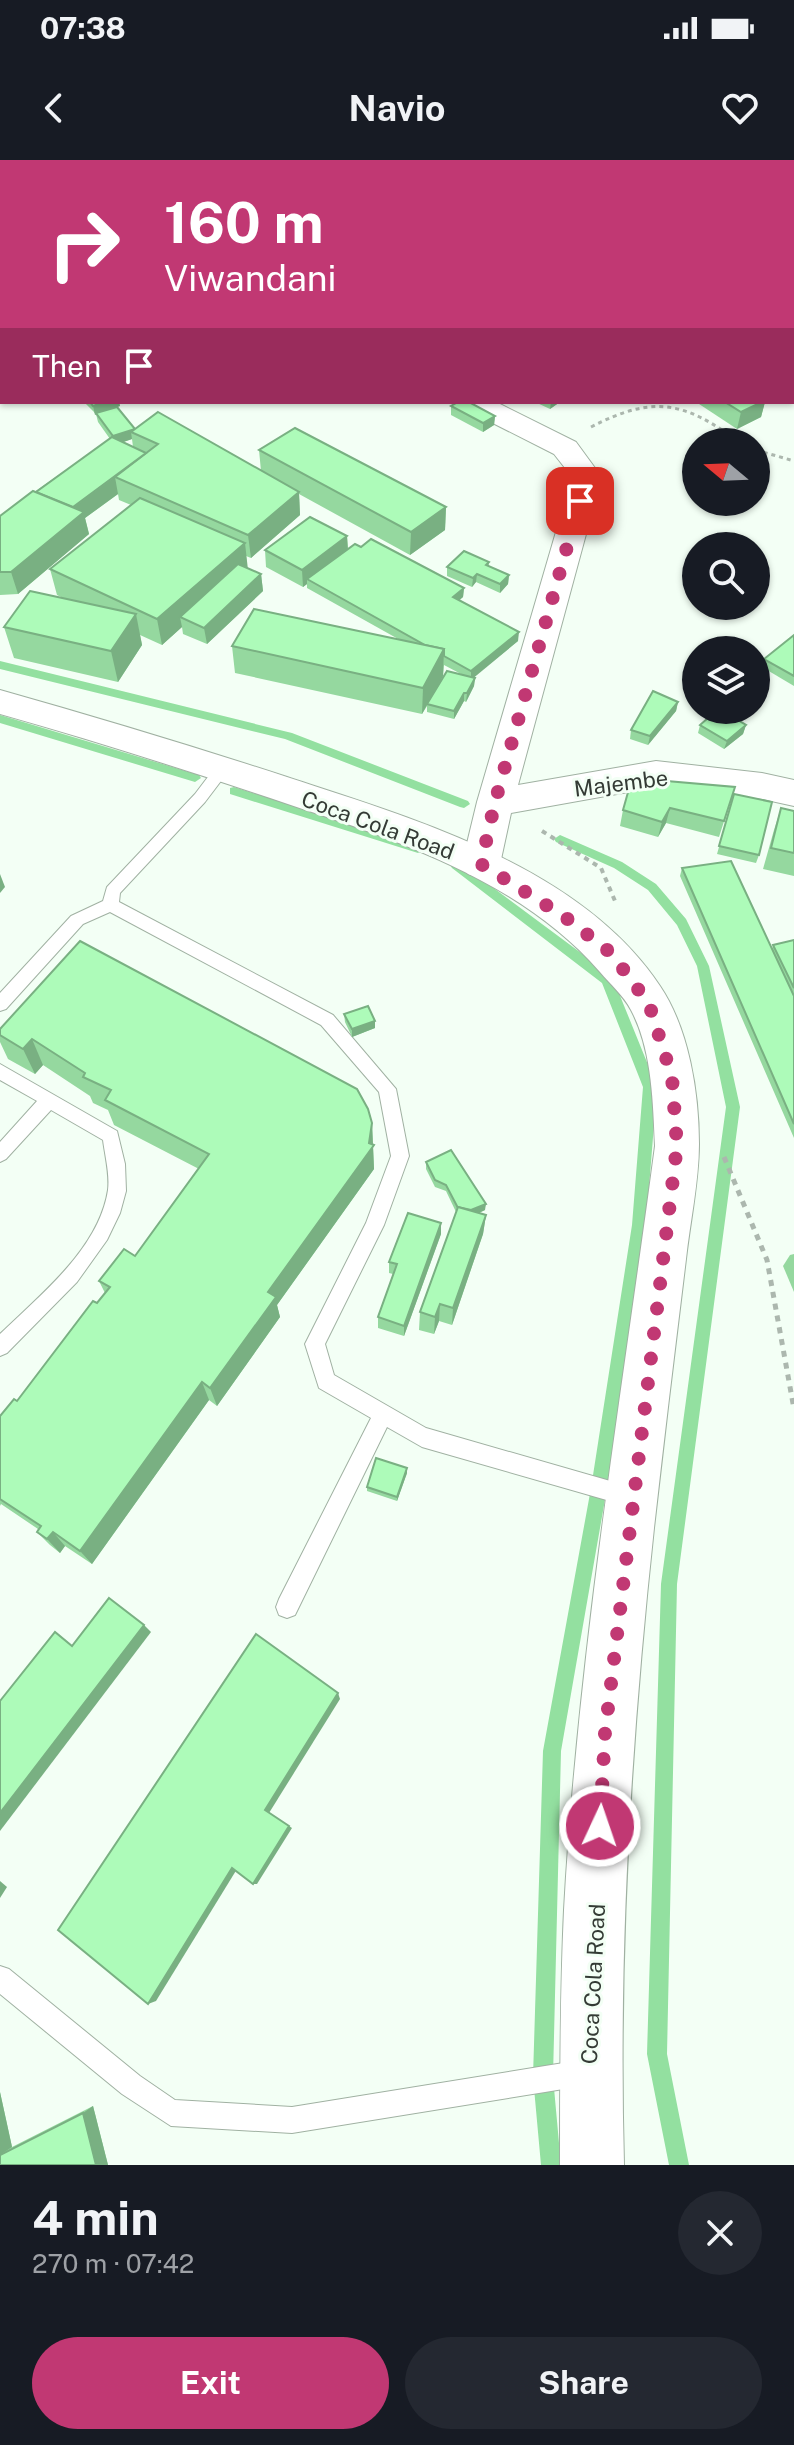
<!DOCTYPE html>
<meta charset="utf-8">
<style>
body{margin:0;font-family:"Public Sans",sans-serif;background:#242831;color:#f1f3f6;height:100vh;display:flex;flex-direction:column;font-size:30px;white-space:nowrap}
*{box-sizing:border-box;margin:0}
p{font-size:26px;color:#9ea1a6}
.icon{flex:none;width:44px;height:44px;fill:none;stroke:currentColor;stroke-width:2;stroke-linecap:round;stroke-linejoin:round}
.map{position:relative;height:2005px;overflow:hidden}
.side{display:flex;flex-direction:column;background:#171b24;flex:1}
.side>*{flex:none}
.banner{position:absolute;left:0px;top:0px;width:794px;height:244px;box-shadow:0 2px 6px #0004;background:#c13873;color:#fff;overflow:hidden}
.needle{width:52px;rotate:289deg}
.buttons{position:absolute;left:682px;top:268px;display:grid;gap:16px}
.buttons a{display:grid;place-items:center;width:88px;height:88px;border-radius:50%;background:#171b24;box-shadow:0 2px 6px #0004;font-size:40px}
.pin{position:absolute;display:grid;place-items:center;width:68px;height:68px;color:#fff;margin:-34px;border-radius:16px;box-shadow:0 4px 12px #0006}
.me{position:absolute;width:88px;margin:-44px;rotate:3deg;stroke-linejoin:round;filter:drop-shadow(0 0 6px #0008)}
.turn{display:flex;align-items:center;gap:28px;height:168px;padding:0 32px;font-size:36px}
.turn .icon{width:104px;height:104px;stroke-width:2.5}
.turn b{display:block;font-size:56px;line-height:68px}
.then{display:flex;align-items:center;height:76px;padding:0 32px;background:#0003;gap:16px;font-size:30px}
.round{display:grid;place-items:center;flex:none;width:84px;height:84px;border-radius:42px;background:#242831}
.summary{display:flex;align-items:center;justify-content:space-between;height:136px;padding:0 32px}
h1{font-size:48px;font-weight:700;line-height:60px}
.primary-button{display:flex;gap:16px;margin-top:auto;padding:16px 32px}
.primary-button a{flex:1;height:92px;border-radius:48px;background:#c13873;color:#fff;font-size:32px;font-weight:700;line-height:92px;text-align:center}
.primary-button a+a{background:#242831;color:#f1f3f6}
.status{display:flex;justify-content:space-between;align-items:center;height:56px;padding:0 40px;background:#171b24;direction:ltr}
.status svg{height:22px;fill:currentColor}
header{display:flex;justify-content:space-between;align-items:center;height:104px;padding:0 32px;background:#171b24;font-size:36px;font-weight:700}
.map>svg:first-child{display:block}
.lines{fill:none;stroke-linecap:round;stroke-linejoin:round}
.stream{fill:#93e0a0;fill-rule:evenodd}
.service-casing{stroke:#a0b1a2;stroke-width:2}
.tertiary-casing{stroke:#a0b1a2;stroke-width:2}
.secondary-casing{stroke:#a0b1a2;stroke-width:2}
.path-far2{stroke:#acb7ae;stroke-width:3;stroke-dasharray:4 4;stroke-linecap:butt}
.path-far1{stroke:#acb7ae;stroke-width:4;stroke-dasharray:5 5;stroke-linecap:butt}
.path{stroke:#acb7ae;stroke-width:5;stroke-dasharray:6 6;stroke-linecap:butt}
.service{fill:#fff;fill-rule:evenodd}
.tertiary{fill:#fff;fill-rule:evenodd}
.secondary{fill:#fff;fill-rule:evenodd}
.wall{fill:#95d89f;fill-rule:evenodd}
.shaded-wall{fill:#79b082}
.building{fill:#adfbb9;stroke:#79b082;stroke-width:2}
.route{stroke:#c13873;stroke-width:14;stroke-dasharray:0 25.2}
.labels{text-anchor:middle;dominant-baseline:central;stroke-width:6;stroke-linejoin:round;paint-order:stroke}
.street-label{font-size:22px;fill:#343b35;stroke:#f3fff5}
</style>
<div class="status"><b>07:38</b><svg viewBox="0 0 49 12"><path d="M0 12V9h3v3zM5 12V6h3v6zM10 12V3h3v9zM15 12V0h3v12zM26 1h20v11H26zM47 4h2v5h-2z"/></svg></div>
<header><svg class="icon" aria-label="back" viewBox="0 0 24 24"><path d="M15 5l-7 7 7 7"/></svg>Navio<svg class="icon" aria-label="heart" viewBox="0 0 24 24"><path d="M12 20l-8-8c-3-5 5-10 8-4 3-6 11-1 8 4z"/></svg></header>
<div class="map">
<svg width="794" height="2005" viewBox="0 0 794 2005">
<rect width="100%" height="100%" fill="#f3fff5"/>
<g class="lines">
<g class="stream">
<polygon points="0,501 292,573 468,641 470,644 464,648 460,647 285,579 0,509"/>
<polygon points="0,555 199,615 201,618 195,622 0,563"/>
<polygon points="234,627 422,686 424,689 418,693 230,634 230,628"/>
<polygon points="560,675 622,702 656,724 686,759 709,806 740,947 677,1424 667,1894 689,2005 669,2005 647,1894 661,1424 726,947 697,806 677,765 648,730 614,708 556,682 554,679"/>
<polygon points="456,700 612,816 657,927 646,1065 607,1328 561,1591 553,1917 561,2005 541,2005 533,1917 543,1591 591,1328 632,1065 643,927 602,823 452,708 450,705"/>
</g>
<defs>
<g id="service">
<polygon points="136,0 148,0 149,2 137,2"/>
<polygon points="222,604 229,609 227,613 205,642 120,733 119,742 333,855 396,929 409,996 384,1065 325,1184 334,1215 426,1268 631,1327 638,1330 641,1337 638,1344 631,1347 422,1287 387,1267 295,1455 287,1458 279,1455 276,1447 279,1439 371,1258 319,1228 305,1184 366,1063 391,996 379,932 321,865 110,752 83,764 6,849 0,851 0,833 71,756 103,741 107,727 195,634 217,605"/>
<path d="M0,904l117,67 8,33 1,27 -6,22 -13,27 -30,42 -70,71 -7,3v-22c40,-39 99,-85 108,-144 2,-16 -3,-34 -5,-50l-52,-30 -45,49 -6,3v-20l37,-41 -37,-21z"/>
<polygon points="0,1806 9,1809 140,1916 175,1940 292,1947 582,1900 591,1904 595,1913 591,1922 582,1926 292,1973 171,1966 122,1934 0,1834"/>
</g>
<g id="tertiary">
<rect x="0" y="5" width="2" height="15"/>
<polygon points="459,242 496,242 576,282 595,308 595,341 518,625 656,601 762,613 794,620 794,646 762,639 656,627 511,653 500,704 494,714 481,718 468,714 462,704 477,642 565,341 565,308 554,294 463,248"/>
</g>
<path id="secondary" d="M0,530c96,27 192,56 287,87 128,42 294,90 373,209 29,43 39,107 39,158 0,38 -9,78 -13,115 -11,90 -22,179 -32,269 -23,212 -36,423 -30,637h-64c0,-85 0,-170 4,-255 14,-256 57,-510 91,-764 -2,-44 -3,-97 -24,-136 -7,-14 -21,-26 -31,-38 -87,-100 -224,-138 -345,-179 -85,-28 -169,-55 -255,-79z"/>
</defs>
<use href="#service" class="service-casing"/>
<use href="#tertiary" class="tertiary-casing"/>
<use href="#secondary" class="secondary-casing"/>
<g class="path-far2">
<path d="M591,267c62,-32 93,-26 148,15"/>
<polyline points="756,290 794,301"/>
</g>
<polyline class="path-far1" points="542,671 601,708 615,741"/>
<polyline class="path" points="724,997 767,1100 794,1249"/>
<use href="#service" class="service"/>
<use href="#tertiary" class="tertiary"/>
<use href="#secondary" class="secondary"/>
</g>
<g class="wall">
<polygon points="34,0 112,0 114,2 38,2"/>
<polygon points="2,30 2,156 0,155 0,31"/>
<path d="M84,242h35l1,4 -3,1 18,22 126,42 -2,-21 187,57 -1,23 -35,25 -111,-61 1,21 -49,43 -5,-2 1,12 14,6 2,17 -56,53 -24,-10 -1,-7 -20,18 -22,-10 2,10 -24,37 -104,-24 -10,-31 59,-29 -6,-3 -7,-26 81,-64 -12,-5 -1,-6 -33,24 4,16 -71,60 -18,1v-79l110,-77 -12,-17 -2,-8zM132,279l1,8 -10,-5z"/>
<polygon points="535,242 560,242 550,249"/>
<polygon points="696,242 765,242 761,257 737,269"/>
<polygon points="451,246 495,256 494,265 483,272 451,255"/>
<path d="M347,376l1,13 116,39 -1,9 -4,3 59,41 -45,36 2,1 -1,8 -8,16 -2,-1 -10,18 -27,-7v-6l-5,8 -187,-41 -3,-27 168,-6 -93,-52v-4l-4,3 -37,-20 -1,-17zM444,505l17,9 -18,2z"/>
<polygon points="489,402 489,406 509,415 508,424 500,433 476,422 472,427 447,416 447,407"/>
<polygon points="794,475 794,526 762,507 764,499"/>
<polygon points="678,542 676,551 648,585 630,579 631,570"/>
<polygon points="700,565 746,565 743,574 724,589 698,573"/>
<polygon points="735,627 719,677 666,663 658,677 620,666 623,650"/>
<polygon points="734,634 759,695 756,703 717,694"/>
<polygon points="781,648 794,651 794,716 763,709 774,670"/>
<polygon points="682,708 772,789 773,785 794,780 794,978 680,716"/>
<polygon points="344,854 375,861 375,868 352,877 345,862"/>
<polygon points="0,869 372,963 374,1009 277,1145 280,1157 217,1246 209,1240 92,1404 65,1386 60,1393 50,1385 37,1372 38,1369 1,1344 0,1346 0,1256 17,1241 105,1133 99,1121 135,1096 199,1009 114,965 108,950 93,943 90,936 43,905 35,914 8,899 0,882"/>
<polygon points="426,1002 485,1050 479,1053 486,1055 483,1074 452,1165 439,1161 434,1174 419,1170 420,1152 456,1052 446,1031 435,1027 426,1009"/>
<polygon points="441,1063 441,1074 404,1176 378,1168 378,1157 393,1114 389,1113 389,1102"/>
<polygon points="794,1094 794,1132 783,1106 790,1095"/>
<polygon points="407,1308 407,1313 397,1341 367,1331 367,1327"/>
<polygon points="0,1932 12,1987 93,1946 108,2005 0,2005"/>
</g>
<g class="shaded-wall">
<polygon points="450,0 475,0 469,2 445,2"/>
<polygon points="104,242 119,242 120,246 95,255 93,246"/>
<polygon points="551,242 560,242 550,249"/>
<polygon points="762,242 765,242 761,257 737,269 741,252"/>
<polygon points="495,256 494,265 483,272 483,263"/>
<polygon points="135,269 131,272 132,279 115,285 113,276"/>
<polygon points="147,293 115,317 118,334 85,358 89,374 18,434 11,412 70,350"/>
<polygon points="299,332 300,355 251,398 248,375"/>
<polygon points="446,347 445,370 410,395 411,372"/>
<polygon points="347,376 348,392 307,419 307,424 303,427 302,410"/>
<polygon points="245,383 248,410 180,457 182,467 162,485 157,459"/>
<polygon points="261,414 263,431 207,484 204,468"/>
<polygon points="477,414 476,422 472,427 473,418"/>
<polygon points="509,415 508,424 500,433 500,424"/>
<polygon points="464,428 463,437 453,446 453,437"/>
<polygon points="136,454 142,485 118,522 111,491"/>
<polygon points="519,472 518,481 471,520 471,511"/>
<polygon points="444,489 443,516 422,554 423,528"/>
<polygon points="475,518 474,526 466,542 467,533"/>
<polygon points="464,533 464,541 454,559 454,551"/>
<polygon points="678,542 676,551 648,585 650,576"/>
<polygon points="746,565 743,574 724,589 727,581"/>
<polygon points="670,648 666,663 658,677 662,662"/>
<polygon points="0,714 5,727 0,733"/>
<polygon points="375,861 375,868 352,877 352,869"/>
<polygon points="32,879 43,905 35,914 23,889"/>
<polygon points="372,963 374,1009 277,1145 280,1157 217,1246 210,1228 268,1132 369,983"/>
<polygon points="486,1044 485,1050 461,1061 461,1055"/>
<polygon points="486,1055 483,1074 452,1165 453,1148"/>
<polygon points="441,1063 441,1074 404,1176 404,1166"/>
<polygon points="440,1144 439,1161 434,1174 435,1157"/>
<polygon points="202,1222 209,1240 92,1404 80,1391"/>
<polygon points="407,1308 407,1313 397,1341 397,1337"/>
<polygon points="53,1372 65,1386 60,1393 47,1379"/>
<polygon points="144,1465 151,1472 0,1671 0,1653"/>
<polygon points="338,1533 340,1539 269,1653 265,1650"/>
<polygon points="289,1666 292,1668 257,1724 253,1724"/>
<polygon points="232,1708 237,1709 156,1841 148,1844"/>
<polygon points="0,1721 7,1727 0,1738"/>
<polygon points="0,1932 12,1987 0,1995"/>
<polygon points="93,1946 108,2005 96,2005 83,1953"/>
</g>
<g class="building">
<polygon points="51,0 112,0 114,1 111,2 56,2"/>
<polygon points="295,0 432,0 435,2 289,2"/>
<polygon points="434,0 450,0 445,2 437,2"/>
<polygon points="508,0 781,0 784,2 502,2"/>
<polygon points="792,6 794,8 794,21 792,21"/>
<polygon points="2,30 2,107 0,108 0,31"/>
<polygon points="2,115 2,136 0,135 0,116"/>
<polygon points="90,242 104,242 93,246"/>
<polygon points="458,242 469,242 495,256 483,263 451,246"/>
<polygon points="725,242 762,242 741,252"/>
<polygon points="117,247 135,269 113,276 96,253"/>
<polygon points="158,252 299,332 248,375 115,317 158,284 131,272"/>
<polygon points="295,268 446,347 411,372 259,290"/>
<polygon points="112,277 146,293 73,347 36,332"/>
<polygon points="33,331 84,352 11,412 0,412 0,356"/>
<polygon points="140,338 245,383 157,459 50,409"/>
<polygon points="310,357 347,376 302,410 265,390"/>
<polygon points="371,379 464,428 453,437 519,472 471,511 444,496 444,489 425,485 307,419 355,384 361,387"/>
<polygon points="464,391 489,402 486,405 509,415 500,424 477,414 473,418 447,407"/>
<polygon points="238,404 261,414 204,468 180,457"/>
<polygon points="30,431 136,454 111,491 4,467"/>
<polygon points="254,449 444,489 423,528 232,486"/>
<polygon points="794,475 794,516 764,499"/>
<polygon points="447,511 475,518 467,533 464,533 454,551 427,544"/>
<polygon points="653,531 678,542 650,576 631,570"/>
<polygon points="717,550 721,550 746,565 727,581 700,565"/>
<polygon points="632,618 735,627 724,661 670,648 662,662 623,650"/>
<polygon points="734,634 772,642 759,695 719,686"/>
<polygon points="781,648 794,651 794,693 771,688"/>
<polygon points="731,701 794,836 794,964 682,708"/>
<polygon points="794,780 794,828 773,785"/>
<polygon points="80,781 357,929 368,949 372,963 369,983 374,985 268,1132 276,1137 210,1228 202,1222 80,1391 53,1372 47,1379 37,1372 41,1366 0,1339 0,1256 14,1239 17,1241 93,1141 97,1143 110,1127 99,1121 124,1089 135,1096 209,994 105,940 111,930 83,917 85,913 32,879 23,889 0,875 0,869"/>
<polygon points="368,846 375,861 352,869 344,854"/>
<polygon points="451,990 486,1044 471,1050 458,1047 458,1048 446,1025 435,1020 426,1002"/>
<polygon points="458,1047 486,1055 453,1148 440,1144 435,1157 420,1152"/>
<polygon points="408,1053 441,1063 404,1166 378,1157 397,1104 389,1102"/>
<polygon points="376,1298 407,1308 397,1337 367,1327"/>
<polygon points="109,1438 144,1465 0,1653 0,1541 55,1472 72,1486"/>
<polygon points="256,1474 338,1533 265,1650 289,1666 253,1724 232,1708 148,1844 58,1770"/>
<polygon points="83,1953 96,2005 0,2005 0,1995"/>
</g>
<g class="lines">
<polyline class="route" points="580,341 495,642 481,704 565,757 611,793 649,844 672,917 677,986 605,1573 600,1666"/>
</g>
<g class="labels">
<g class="street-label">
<text transform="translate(621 623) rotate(-7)">Majembe</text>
<text transform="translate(378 665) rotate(20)">Coca Cola Road</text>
<text transform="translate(593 1824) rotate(-87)">Coca Cola Road</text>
</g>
</g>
</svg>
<div class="buttons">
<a><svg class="needle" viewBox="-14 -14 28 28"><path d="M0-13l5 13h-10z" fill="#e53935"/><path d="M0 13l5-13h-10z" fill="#9ea1a6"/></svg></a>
<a><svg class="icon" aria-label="search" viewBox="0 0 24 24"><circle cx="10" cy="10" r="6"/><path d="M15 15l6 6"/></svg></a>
<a><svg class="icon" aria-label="layers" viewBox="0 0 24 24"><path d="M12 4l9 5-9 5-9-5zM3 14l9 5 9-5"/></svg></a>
</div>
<div class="pin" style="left:580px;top:341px;background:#d93025"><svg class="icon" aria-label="arrive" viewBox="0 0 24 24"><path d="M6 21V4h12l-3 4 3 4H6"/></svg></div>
<svg class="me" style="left:600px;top:1666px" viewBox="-20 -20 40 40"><circle r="17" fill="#c13873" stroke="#fff" stroke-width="3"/><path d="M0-11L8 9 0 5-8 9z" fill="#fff"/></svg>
<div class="banner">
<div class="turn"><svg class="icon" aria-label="right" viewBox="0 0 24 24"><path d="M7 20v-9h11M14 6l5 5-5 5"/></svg><div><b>160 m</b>Viwandani</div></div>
<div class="then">Then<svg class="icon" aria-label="arrive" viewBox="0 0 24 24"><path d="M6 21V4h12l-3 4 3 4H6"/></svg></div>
</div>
</div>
<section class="side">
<div class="summary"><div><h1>4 min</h1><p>270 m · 07:42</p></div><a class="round"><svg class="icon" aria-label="close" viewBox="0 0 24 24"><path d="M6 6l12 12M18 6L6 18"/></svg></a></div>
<div class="primary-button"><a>Exit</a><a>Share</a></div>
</section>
